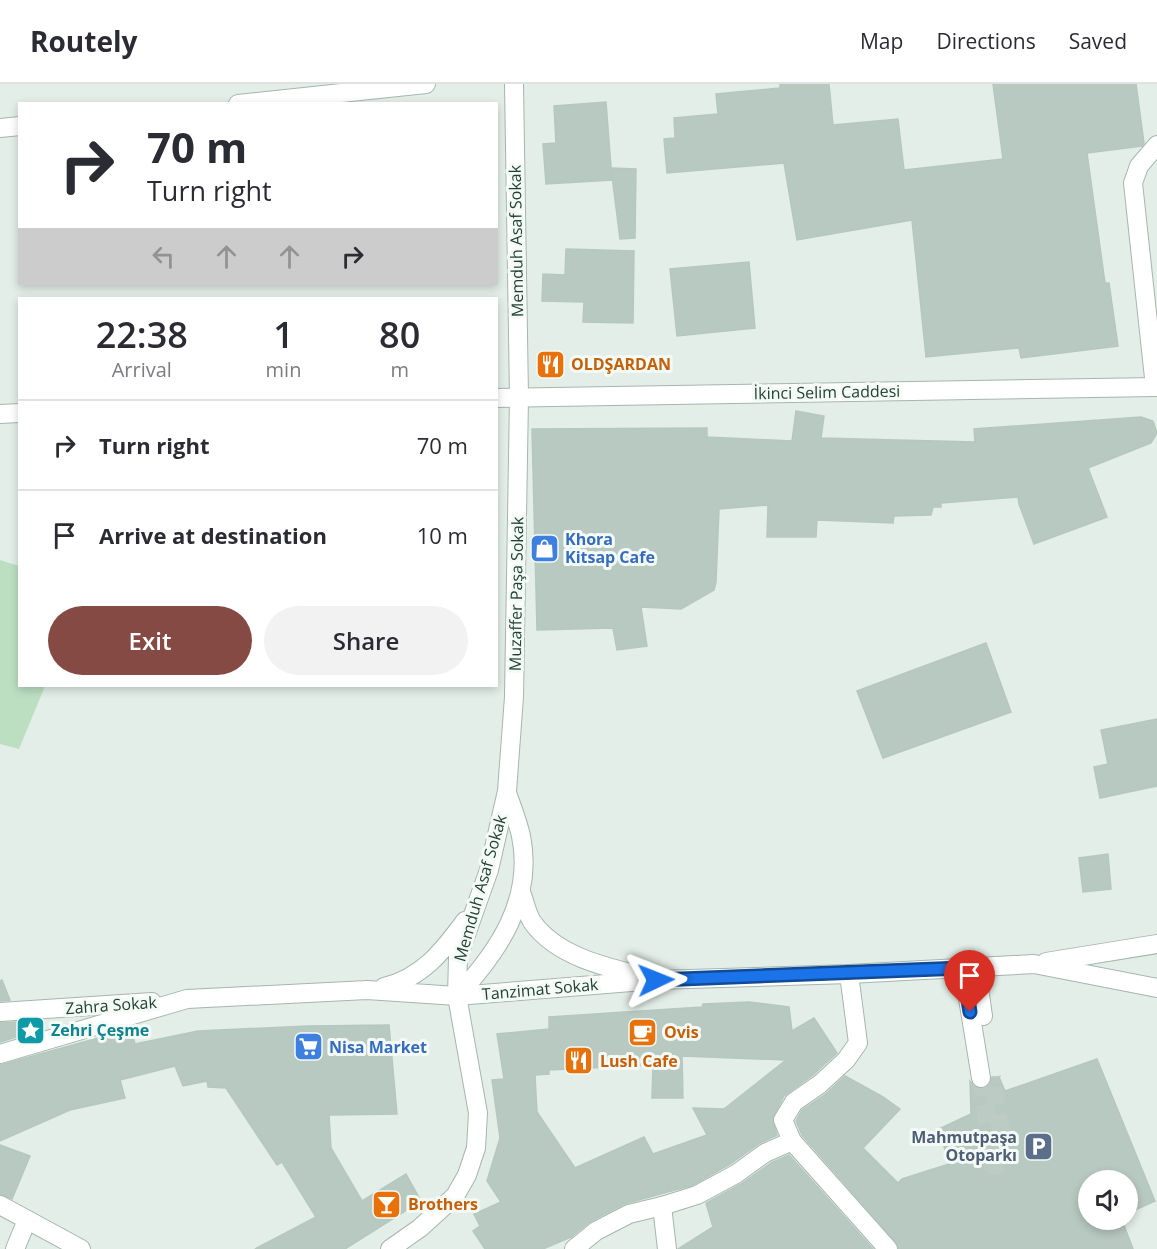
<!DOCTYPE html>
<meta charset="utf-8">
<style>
body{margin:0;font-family:"Open Sans",sans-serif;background:#f2f2f3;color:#2b2b33;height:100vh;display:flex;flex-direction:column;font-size:22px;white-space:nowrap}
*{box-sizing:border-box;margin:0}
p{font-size:20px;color:#7c7c81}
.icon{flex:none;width:33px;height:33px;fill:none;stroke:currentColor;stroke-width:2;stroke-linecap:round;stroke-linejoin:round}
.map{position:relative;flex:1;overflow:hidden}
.details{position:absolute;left:18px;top:213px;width:480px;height:390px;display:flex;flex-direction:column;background:#fff;border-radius:0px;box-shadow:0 3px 9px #0003}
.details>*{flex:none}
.top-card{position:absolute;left:18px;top:18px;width:480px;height:183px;border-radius:0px;box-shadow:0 3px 9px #0003;background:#fff;color:#2b2b33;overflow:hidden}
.controls{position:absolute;left:1078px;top:1086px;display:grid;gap:12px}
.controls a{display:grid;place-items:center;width:60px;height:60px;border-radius:50%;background:#fff;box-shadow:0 3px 9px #0003;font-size:30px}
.pin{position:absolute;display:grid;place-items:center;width:51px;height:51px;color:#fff;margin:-62px -26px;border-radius:50% 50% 50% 0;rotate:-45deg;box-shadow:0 0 6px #0007}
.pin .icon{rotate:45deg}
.me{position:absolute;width:66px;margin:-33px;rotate:88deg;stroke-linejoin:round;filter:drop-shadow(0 0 4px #0008)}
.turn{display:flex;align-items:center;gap:21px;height:126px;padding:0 30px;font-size:27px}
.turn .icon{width:78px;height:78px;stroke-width:2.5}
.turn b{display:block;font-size:42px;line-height:51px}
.lanes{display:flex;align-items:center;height:57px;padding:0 30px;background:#0003;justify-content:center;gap:30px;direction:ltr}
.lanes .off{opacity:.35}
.eta{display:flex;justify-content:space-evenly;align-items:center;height:102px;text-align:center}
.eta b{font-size:36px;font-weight:600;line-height:42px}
.button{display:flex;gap:12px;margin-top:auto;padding:12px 30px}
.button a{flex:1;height:69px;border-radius:36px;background:#864a44;color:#fff;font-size:24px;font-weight:600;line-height:69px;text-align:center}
.button a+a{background:#f2f2f3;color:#2b2b33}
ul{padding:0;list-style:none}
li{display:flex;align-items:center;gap:18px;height:90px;padding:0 30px;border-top:2px solid #e1e1e2}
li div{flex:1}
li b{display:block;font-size:22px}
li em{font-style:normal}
header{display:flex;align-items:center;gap:36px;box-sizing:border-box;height:84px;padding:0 30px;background:#fff;border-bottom:2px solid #e1e1e2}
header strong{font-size:28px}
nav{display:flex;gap:33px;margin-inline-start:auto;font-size:21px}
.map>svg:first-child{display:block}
.green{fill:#bcdfc2}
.building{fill:#b8c9c1;stroke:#b5c8be;stroke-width:1.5;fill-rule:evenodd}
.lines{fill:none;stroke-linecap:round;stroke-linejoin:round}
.minor-tunnel{stroke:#bccbc4;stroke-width:18;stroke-dasharray:18 9;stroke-linecap:butt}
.minor-casing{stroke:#a5b6af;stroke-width:20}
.minor{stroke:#fff;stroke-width:18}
.route-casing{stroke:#114b97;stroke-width:15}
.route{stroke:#1a73e8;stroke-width:10}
.labels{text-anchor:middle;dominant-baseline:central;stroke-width:6;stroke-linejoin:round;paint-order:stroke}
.street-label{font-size:16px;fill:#224035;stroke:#f4faf6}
.food-label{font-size:16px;font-weight:bold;fill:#c56008;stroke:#f4faf6;text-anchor:start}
.shop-label{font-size:16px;font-weight:bold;fill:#366cbe;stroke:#f4faf6;text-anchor:start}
.culture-label{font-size:16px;font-weight:bold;fill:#0d838f;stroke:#f4faf6;text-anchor:start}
.service-label{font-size:16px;font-weight:bold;fill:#4e5e75;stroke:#f4faf6;text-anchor:end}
</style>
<header>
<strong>Routely</strong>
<nav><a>Map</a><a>Directions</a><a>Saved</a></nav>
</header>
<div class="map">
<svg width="1157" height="1165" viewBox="0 0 1157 1165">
<rect width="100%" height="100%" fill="#e3eee8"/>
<polygon class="green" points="0,476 19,482 20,602 45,602 19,665 0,660"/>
<g class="building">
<polygon points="780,0 829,0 833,41 898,35 904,86 1003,75 993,0 1136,0 1144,59 1142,62 1087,69 1105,199 1109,199 1118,262 1021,274 1019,264 926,273 912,136 797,156 784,79 667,89 664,55 675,54 674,34 718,30 716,10 780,4"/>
<polygon points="606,18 612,96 546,100 543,60 556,59 554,22"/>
<polygon points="611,84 636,85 635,154 620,155"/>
<polygon points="566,165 634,167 633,239 583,238 584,218 542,217 543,190 565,191"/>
<polygon points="749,178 755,244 677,252 670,185"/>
<polygon points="796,327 824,332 821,354 975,358 974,345 1141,333 1153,337 1157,349 1151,359 1088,384 1107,433 1034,460 1019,420 1018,413 941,419 941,423 933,423 931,431 894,432 893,439 817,436 816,453 767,453 768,421 719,425 716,498 714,506 681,525 641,523 647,562 617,566 613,544 537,546 532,345 707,344 707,353 792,357"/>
<polygon points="986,559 1011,628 883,674 857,607"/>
<polygon points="1157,635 1157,702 1100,714 1094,683 1108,680 1101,646"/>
<polygon points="1108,770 1111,805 1083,808 1079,774"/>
<polygon points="2,896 10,916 0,917 0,897"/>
<path d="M749,918l40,5 3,24 22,-13 23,35 -24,22 -29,21 -12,23 5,16 -17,8 -30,21 -37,21 -69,19 -33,17 -20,16 -28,12h-58l-12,-18 7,-5 -6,-12 27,-12 -14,-21 13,-43 -8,-58 12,-1 -7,-45 52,-5v-12l153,-10 1,-3zM682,972l104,4 -62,49 -31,-1 14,27 -54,19 -9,-17 -69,31 -38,-56 -2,-37 14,-1v-4l104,-5 -1,33h31z"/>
<polygon points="18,938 23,951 0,958 0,939"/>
<polygon points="389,941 397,1030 329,1031 331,1064 362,1117 406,1090 421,1117 345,1165 255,1165 316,1133 282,1078 277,1081 226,1004 208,1003 207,997 183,1002 175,982 120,996 125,1014 70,1026 0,1057 0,981 131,945 135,960 198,947 308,942"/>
<polygon points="1097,975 1155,1117 1128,1129 1128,1096 1089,1096 1089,1136 1122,1136 1133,1165 899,1165 896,1158 802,1051 796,1037 802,1026 827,1009 845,992 883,1013 900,1025 863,1064 898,1099 902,1095 949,1080 939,1045 971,1030 970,997 976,1004 982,1005 989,1002 992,993 999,993 1005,1007"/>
<polygon points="0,1061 30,1072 12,1115 0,1110"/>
<polygon points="789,1071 873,1165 678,1165 713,1143 706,1119 741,1100 771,1079"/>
</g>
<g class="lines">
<polyline class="minor-tunnel" points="981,994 993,1082 1006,1080 992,993"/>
<defs>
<g id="minor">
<polyline points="238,20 426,0"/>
<polyline points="0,44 20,42"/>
<polyline points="1155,303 1133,99 1139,82 1157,61"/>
<polyline points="496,314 1157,303"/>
<polyline points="0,330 20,329"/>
<path d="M521,808c4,10 6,23 12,31 24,33 72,44 109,53"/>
<polyline points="1046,878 1157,860"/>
<polyline points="976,883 983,932"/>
<polyline points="963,884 981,994"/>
<polyline points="849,890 858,959 846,976 820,1000 794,1018 783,1036 792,1057 888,1165"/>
<path d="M384,903c38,-9 59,-36 81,-66"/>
<path d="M457,912c41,-44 77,-96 64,-160 -3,-14 -9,-29 -14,-43"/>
<polyline points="0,928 152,918"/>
<polyline points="0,970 187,915 367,906 457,912 656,896 849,890 1034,880 1157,904"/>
<polyline points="0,1121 81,1165"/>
<polyline points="662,1122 667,1165"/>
<polyline points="15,1165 27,1136"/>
<polyline points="390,1165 420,1144 455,1112 467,1091 476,1064 478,1029 457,912 458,873 489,786 507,707 514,613 519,313 514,0"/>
<polyline points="574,1165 596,1147 629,1130 662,1122 697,1111 736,1090 765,1069 792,1057"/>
</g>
</defs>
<use href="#minor" class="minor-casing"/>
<use href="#minor" class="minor"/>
</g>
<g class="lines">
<defs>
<polyline id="route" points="656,896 963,884 970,928"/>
</defs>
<use href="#route" class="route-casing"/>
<use href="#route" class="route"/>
</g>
<defs>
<symbol id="restaurant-square" viewBox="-11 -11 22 22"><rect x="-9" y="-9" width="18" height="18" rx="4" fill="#e8710a" stroke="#f4faf6"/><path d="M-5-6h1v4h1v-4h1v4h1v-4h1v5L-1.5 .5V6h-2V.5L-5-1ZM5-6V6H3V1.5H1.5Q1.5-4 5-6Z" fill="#fff"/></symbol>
<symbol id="shop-square" viewBox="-11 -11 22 22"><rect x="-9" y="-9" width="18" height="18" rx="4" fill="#3f7fe0" stroke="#f4faf6"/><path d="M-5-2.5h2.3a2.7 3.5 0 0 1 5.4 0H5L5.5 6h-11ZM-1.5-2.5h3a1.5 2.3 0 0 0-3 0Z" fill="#fff"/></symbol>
<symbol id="sight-square" viewBox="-11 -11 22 22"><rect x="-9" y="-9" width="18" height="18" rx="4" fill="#0f9aa8" stroke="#f4faf6"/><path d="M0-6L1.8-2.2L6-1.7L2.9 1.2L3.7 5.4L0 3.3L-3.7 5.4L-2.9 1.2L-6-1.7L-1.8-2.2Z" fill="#fff"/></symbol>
<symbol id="cafe-square" viewBox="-11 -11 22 22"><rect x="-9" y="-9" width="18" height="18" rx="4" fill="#e8710a" stroke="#f4faf6"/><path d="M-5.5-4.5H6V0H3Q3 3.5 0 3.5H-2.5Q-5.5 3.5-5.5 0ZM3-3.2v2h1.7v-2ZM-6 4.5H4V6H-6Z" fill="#fff"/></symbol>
<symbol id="supermarket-square" viewBox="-11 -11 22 22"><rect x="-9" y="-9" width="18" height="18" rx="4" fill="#3f7fe0" stroke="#f4faf6"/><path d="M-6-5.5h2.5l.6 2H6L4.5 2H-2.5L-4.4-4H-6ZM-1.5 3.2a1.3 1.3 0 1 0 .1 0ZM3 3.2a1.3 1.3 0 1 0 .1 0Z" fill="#fff"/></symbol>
<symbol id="parking-square" viewBox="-11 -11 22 22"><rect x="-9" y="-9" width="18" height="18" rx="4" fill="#5c6f8a" stroke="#f4faf6"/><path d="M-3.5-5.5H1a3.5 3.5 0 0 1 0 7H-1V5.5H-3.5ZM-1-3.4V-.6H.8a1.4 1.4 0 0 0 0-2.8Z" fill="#fff"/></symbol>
<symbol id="bar-square" viewBox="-11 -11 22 22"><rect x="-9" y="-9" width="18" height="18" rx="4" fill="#e8710a" stroke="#f4faf6"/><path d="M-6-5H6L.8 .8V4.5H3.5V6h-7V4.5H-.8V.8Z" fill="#fff"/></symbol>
</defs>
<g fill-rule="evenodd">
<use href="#restaurant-square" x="534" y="264" width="33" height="33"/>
<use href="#shop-square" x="528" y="448" width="33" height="33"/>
<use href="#sight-square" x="14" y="930" width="33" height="33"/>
<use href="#cafe-square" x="626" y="932" width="33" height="33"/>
<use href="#supermarket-square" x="292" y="946" width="33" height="33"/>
<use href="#restaurant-square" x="562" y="960" width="33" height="33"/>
<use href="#parking-square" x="1022" y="1046" width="33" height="33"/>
<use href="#bar-square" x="370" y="1104" width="33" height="33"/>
</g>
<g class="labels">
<g class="street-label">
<text transform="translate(516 157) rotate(-91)">Memduh Asaf Sokak</text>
<text transform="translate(827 308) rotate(-1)">İkinci Selim Caddesi</text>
<text transform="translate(516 510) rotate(-89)">Muzaffer Paşa Sokak</text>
<text transform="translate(480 804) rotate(-74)">Memduh Asaf Sokak</text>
<text transform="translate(540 905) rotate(-5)">Tanzimat Sokak</text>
<text transform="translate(111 921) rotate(-4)">Zahra Sokak</text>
</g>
<g class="food-label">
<text x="571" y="280">OLDŞARDAN</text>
<text x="664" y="948">Ovis</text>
<text x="600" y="977">Lush Cafe</text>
<text x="408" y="1120">Brothers</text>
</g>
<g class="shop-label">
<text x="565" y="455">Khora<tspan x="565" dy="18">Kitsap Cafe</tspan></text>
<text x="329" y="963">Nisa Market</text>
</g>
<g class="culture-label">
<text x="51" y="946">Zehri Çeşme</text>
</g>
<g class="service-label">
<text x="1017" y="1053">Mahmutpaşa<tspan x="1017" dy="18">Otoparkı</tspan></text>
</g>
</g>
</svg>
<div class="controls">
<a><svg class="icon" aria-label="sound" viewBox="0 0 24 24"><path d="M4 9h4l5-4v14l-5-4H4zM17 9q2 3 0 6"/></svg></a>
</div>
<div class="pin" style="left:970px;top:928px;background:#d93025"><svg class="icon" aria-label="arrive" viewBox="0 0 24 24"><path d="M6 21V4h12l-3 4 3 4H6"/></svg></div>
<svg class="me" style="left:656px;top:896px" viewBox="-20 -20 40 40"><path d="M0-17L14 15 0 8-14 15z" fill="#1a73e8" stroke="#fff" stroke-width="4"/></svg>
<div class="top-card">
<div class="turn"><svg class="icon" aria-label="right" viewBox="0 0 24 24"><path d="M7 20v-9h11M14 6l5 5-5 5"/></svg><div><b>70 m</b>Turn right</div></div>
<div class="lanes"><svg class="icon off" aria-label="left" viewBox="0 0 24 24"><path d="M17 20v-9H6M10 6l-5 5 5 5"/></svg><svg class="icon off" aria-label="ahead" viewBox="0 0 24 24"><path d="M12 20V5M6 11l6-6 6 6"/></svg><svg class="icon off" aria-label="ahead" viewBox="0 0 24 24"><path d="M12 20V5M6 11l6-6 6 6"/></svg><svg class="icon" aria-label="right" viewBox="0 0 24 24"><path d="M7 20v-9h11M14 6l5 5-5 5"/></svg></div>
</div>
<section class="details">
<div class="eta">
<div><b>22:38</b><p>Arrival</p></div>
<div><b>1</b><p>min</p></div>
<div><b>80</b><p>m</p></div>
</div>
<ul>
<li><svg class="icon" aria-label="right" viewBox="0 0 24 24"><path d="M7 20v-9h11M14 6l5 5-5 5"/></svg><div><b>Turn right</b></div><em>70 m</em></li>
<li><svg class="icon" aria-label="arrive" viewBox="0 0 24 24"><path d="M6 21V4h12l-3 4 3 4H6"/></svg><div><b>Arrive at destination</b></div><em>10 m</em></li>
</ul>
<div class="button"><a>Exit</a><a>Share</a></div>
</section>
</div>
